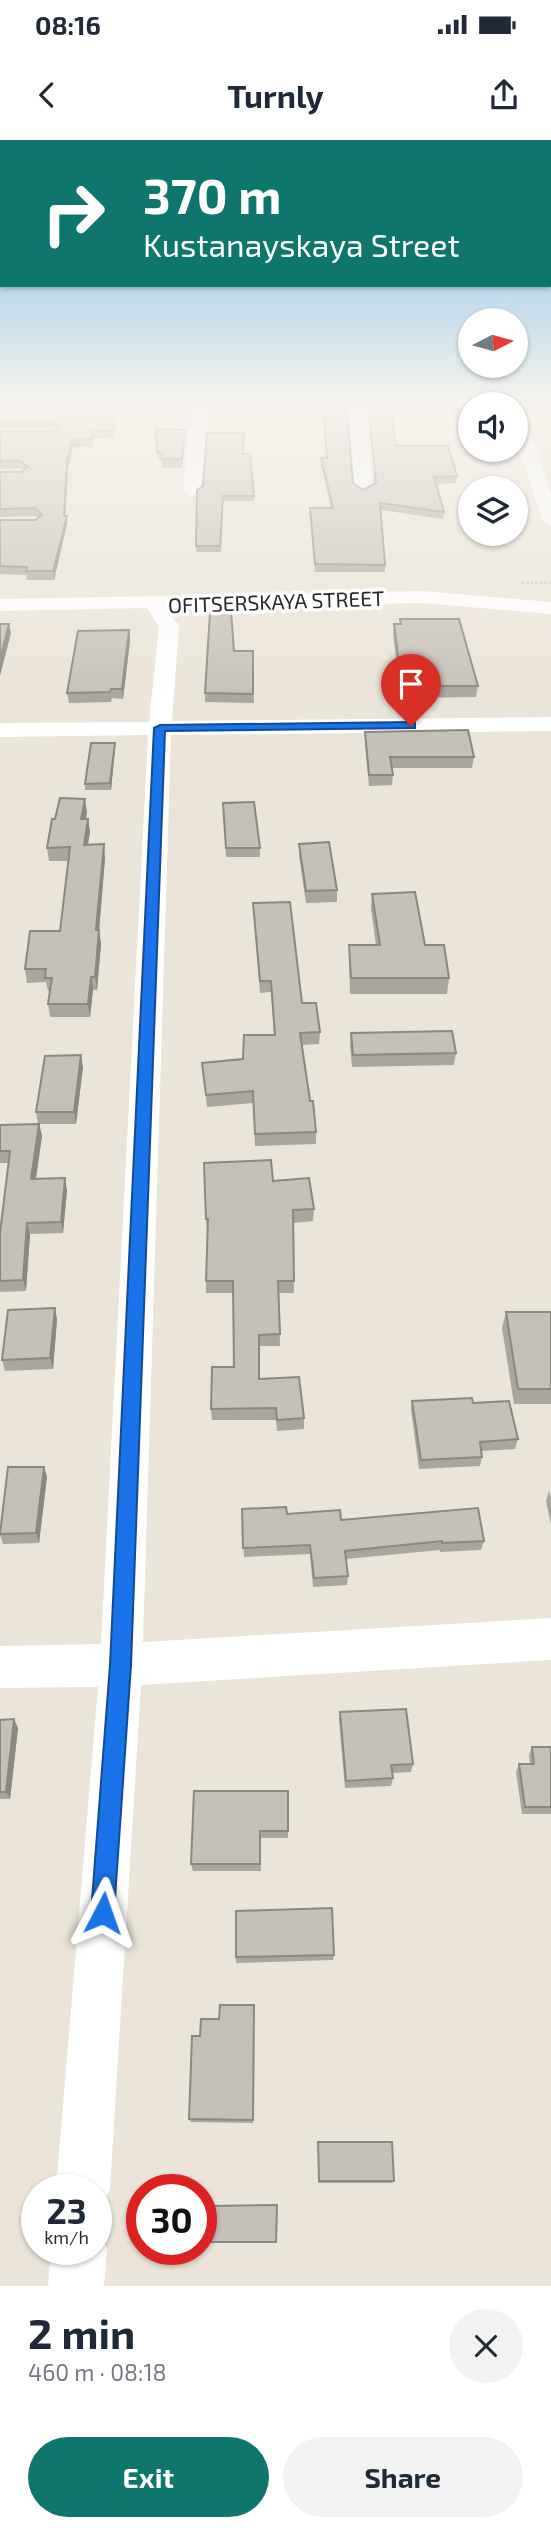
<!DOCTYPE html>
<meta charset="utf-8">
<style>
body{margin:0;font-family:"Exo 2",sans-serif;background:#f2f2f3;color:#1f2937;height:100vh;display:flex;flex-direction:column;font-size:26px;white-space:nowrap}
*{box-sizing:border-box;margin:0}
p{font-size:23px;color:#747a83}
.icon{flex:none;width:38px;height:38px;fill:none;stroke:currentColor;stroke-width:2;stroke-linecap:round;stroke-linejoin:round}
.map{position:relative;height:2146px;overflow:hidden}
.panel{display:flex;flex-direction:column;background:#fff;flex:1}
.panel>*{flex:none}
.top-card{position:absolute;left:0px;top:0px;width:551px;height:147px;box-shadow:0 2px 5px #0004;background:#0f766e;color:#fff;overflow:hidden}
.needle{width:46px;rotate:84deg}
.controls{position:absolute;left:458px;top:168px;display:grid;gap:14px}
.controls a{display:grid;place-items:center;width:70px;height:70px;border-radius:50%;background:#fff;box-shadow:0 2px 5px #0004;font-size:35px}
.speed{position:absolute;left:21px;top:2034px;display:flex;gap:14px;font-size:35px;font-weight:700;text-align:center}
.speed>*{display:grid;place-content:center;width:91px;height:91px;border-radius:50%;background:#fff;box-shadow:0 2px 5px #0004;line-height:1}
.speed small{font-size:18px;font-weight:400}
.speed .limit{border:10px solid #d22;background:#fff;color:#111}
.pin{position:absolute;display:grid;place-items:center;width:60px;height:60px;color:#fff;margin:-72px -30px;border-radius:50% 50% 50% 0;rotate:-45deg;box-shadow:0 0 7px #0007}
.pin .icon{rotate:45deg}
.me{position:absolute;width:77px;margin:-38px;rotate:4deg;stroke-linejoin:round;filter:drop-shadow(0 0 5px #0008)}
.turn{display:flex;align-items:center;gap:24px;height:147px;padding:0 28px;font-size:32px}
.turn .icon{width:91px;height:91px;stroke-width:2.5}
.turn b{display:block;font-size:49px;line-height:60px}
.round{display:grid;place-items:center;flex:none;width:74px;height:74px;border-radius:37px;background:#f2f2f3}
.overview{display:flex;align-items:center;justify-content:space-between;height:119px;padding:0 28px}
h1{font-size:42px;font-weight:700;line-height:52px}
.button{display:flex;gap:14px;margin-top:auto;padding:14px 28px}
.button a{flex:1;height:80px;border-radius:42px;background:#0f766e;color:#fff;font-size:28px;font-weight:700;line-height:80px;text-align:center}
.button a+a{background:#f2f2f3;color:#1f2937}
.status{display:flex;justify-content:space-between;align-items:center;height:49px;padding:0 35px;background:#fff;direction:ltr}
.status svg{height:19px;fill:currentColor}
header{display:flex;justify-content:space-between;align-items:center;height:91px;padding:0 28px;background:#fff;font-size:32px;font-weight:700}
.map>svg:first-child{display:block}
.lines{fill:none;stroke-linecap:round;stroke-linejoin:round}
.path{stroke:#c7c7c7;stroke-width:2.5;stroke-dasharray:2.5 2;stroke-linecap:butt}
.minor{fill:#fff;fill-rule:evenodd}
.wall{fill:#aaa69e}
.shaded-wall{fill:#8b8781}
.building{fill:#c6c1b8;stroke:#8b8781;stroke-width:2}
.route{fill:#1a73e8;stroke:#114b97;stroke-width:2}
.labels{text-anchor:middle;dominant-baseline:central;stroke-width:7;stroke-linejoin:round;paint-order:stroke}
.far-street-label{font-size:21px;fill:#282828;stroke:#fff}
</style>
<div class="status"><b>08:16</b><svg viewBox="0 0 49 12"><path d="M0 12V9h3v3zM5 12V6h3v6zM10 12V3h3v9zM15 12V0h3v12zM26 1h20v11H26zM47 4h2v5h-2z"/></svg></div>
<header><svg class="icon" aria-label="back" viewBox="0 0 24 24"><path d="M15 5l-7 7 7 7"/></svg>Turnly<svg class="icon" aria-label="share" viewBox="0 0 24 24"><path d="M12 15V3M7 8l5-5 5 5M5 13v7h14v-7"/></svg></header>
<div class="map">
<svg width="551" height="2146" viewBox="0 0 551 2146">
<rect width="100%" height="100%" fill="#ebe4d8"/>
<g class="lines">
<polyline class="path" points="522,443 551,443"/>
<g class="minor">
<polygon points="191,262 207,262 201,351 192,356 183,351"/>
<polygon points="348,262 364,262 373,350 364,355 355,350"/>
<polygon points="516,268 524,273 551,353 551,385 542,380 516,299"/>
<polygon points="422,451 551,462 551,474 422,463 167,468 179,487 172,581 551,577 551,591 171,595 143,1502 551,1478 551,1520 141,1545 110,2049 102,2068 96,2071 96,2049 56,2049 98,1547 0,1548 0,1506 101,1504 148,595 0,597 0,583 149,582 159,487 147,468 0,471 0,459"/>
<polygon points="96,2088 107,2109 104,2146 48,2146 51,2109 96,2109"/>
</g>
</g>
<g class="wall">
<polygon points="0,262 114,262 115,298 94,299 93,307 73,307 68,329 65,376 67,384 54,440 27,440 26,435 0,434 0,380 35,380 38,378 36,376 0,377 0,332 21,332 24,330 22,328 0,329 0,291 53,291 56,289 54,287 0,288"/>
<polygon points="312,262 346,262 353,343 363,350 375,343 367,262 390,262 396,306 457,336 456,343 436,344 444,372 443,379 381,370 385,425 385,432 315,432 310,368 331,368 321,325 321,318 326,318 323,270 313,270"/>
<polygon points="448,262 475,262 471,264 471,301 464,301"/>
<polygon points="541,262 551,262 551,273 544,273"/>
<polygon points="156,289 185,298 182,328 162,328 162,321 158,321"/>
<polygon points="244,314 254,356 254,361 223,361 221,412 196,412 196,406"/>
<polygon points="400,479 478,546 476,557 401,558 393,495 394,484 400,484"/>
<polygon points="129,490 130,500 123,559 112,558 111,562 69,563 67,553"/>
<polygon points="253,511 254,563 205,562 205,553"/>
<polygon points="365,592 474,617 472,628 392,628 393,635 392,645 369,646 365,603"/>
<polygon points="115,609 111,650 85,650 85,644"/>
<polygon points="223,663 260,708 260,717 226,717"/>
<polygon points="87,672 86,679 88,679 90,692 88,705 105,718 99,791 101,804 97,850 93,850 90,877 50,877 48,864 50,851 48,851 46,842 27,843 25,829 60,791 68,721 49,721 47,708 55,679"/>
<polygon points="299,704 337,750 337,762 306,763 299,716"/>
<polygon points="372,754 425,805 449,838 447,854 350,854 349,820 349,805 376,805 371,769"/>
<polygon points="253,763 302,863 320,892 319,904 302,905 316,992 316,1004 255,1006 253,963 207,967 202,923 243,919 274,895 271,852 260,853"/>
<polygon points="351,893 456,913 454,925 352,927 350,905"/>
<polygon points="83,927 76,984 39,984 42,996 36,1039 67,1050 63,1093 30,1094 26,1151 0,1152 0,1093 8,1023 0,1023 0,985 38,984 36,972"/>
<polygon points="273,1041 314,1069 313,1081 293,1083 294,1153 279,1153 280,1206 259,1206 259,1239 304,1278 304,1289 277,1291 276,1280 212,1280 211,1269 234,1227 233,1153 206,1153 206,1141 208,1091 207,1091 206,1079"/>
<polygon points="506,1172 551,1172 551,1264 514,1264 502,1188"/>
<polygon points="57,1179 53,1229 5,1231 2,1220"/>
<polygon points="412,1261 473,1263 518,1299 515,1309 481,1311 482,1317 480,1326 419,1329 411,1270"/>
<polygon points="44,1327 47,1337 39,1403 3,1404 0,1395 0,1390"/>
<polygon points="549,1351 551,1358 551,1385 546,1361"/>
<polygon points="242,1369 341,1380 484,1401 481,1410 440,1412 440,1410 346,1419 348,1436 347,1445 313,1447 310,1414 244,1417"/>
<polygon points="340,1572 413,1624 411,1632 392,1633 393,1638 391,1646 345,1648 339,1580"/>
<polygon points="0,1580 18,1588 10,1659 0,1659"/>
<polygon points="532,1607 551,1607 551,1674 522,1674 516,1632 519,1624 530,1624 529,1615"/>
<polygon points="288,1651 288,1698 260,1698 261,1731 193,1731 191,1724"/>
<polygon points="334,1815 333,1820 236,1823 236,1817"/>
<polygon points="254,1865 253,1983 191,1982 189,1979 219,1879"/>
<polygon points="318,2002 394,2041 392,2043 318,2043"/>
</g>
<g class="shaded-wall">
<polygon points="185,290 185,298 182,328 182,319"/>
<polygon points="72,299 73,307 68,329 65,382 67,376 67,384 54,440 53,431 67,321"/>
<polygon points="9,484 11,493 0,536 0,519"/>
<polygon points="129,490 130,500 123,559 122,549"/>
<polygon points="115,603 115,609 111,650 110,643"/>
<polygon points="85,659 87,672 83,692 81,679"/>
<polygon points="88,679 90,692 85,718 84,705"/>
<polygon points="104,704 105,718 99,791 101,804 97,850 95,837 96,790"/>
<polygon points="91,837 93,850 90,877 88,864"/>
<polygon points="81,915 83,927 76,984 74,972"/>
<polygon points="39,984 42,996 34,1051 31,1039"/>
<polygon points="65,1038 67,1050 63,1093 61,1082"/>
<polygon points="27,1083 30,1094 26,1151 23,1140"/>
<polygon points="55,1168 57,1179 53,1229 50,1218"/>
<polygon points="44,1327 47,1337 39,1403 36,1393"/>
<polygon points="14,1579 18,1588 10,1659 6,1652"/>
</g>
<g class="building">
<polygon points="0,262 114,262 114,291 93,291 92,299 72,299 67,321 64,376 67,376 53,431 26,431 27,427 0,426 0,380 35,380 42,375 35,368 0,369 0,332 21,332 28,327 21,321 0,321 0,291 53,291 60,286 53,280 0,281"/>
<polygon points="313,262 346,262 353,343 363,350 376,343 368,262 390,262 396,306 448,306 457,336 434,337 444,372 380,363 385,425 315,424 310,368 333,368 321,318 327,318 323,263 313,263"/>
<polygon points="451,262 475,262 476,264 471,264 471,294 465,294"/>
<polygon points="544,262 551,262 551,266 545,266"/>
<polygon points="156,289 185,290 182,319 162,319 162,312 157,312"/>
<polygon points="207,293 244,293 243,314 250,314 254,356 223,356 220,406 196,406 197,350 203,346"/>
<polygon points="231,471 234,511 253,511 253,554 205,553 210,472"/>
<polygon points="400,479 459,479 478,546 402,546 394,484 401,484"/>
<polygon points="0,484 9,484 0,519"/>
<polygon points="129,490 122,549 111,549 110,552 67,553 78,491"/>
<polygon points="468,590 474,617 390,617 393,635 369,635 365,592"/>
<polygon points="91,603 115,603 110,643 85,644"/>
<polygon points="60,658 85,659 81,679 88,679 84,705 104,704 96,790 99,790 95,837 91,837 88,864 48,864 52,838 45,838 46,829 25,829 30,791 60,791 70,707 47,708 52,679 55,679"/>
<polygon points="254,662 260,708 226,708 223,663"/>
<polygon points="329,702 337,750 306,751 299,704"/>
<polygon points="415,752 425,805 444,805 449,838 351,838 349,805 380,805 372,754"/>
<polygon points="290,762 302,863 316,863 320,892 300,893 310,961 313,961 316,992 255,994 253,951 206,955 202,923 243,919 244,895 275,895 271,841 260,841 253,763"/>
<polygon points="452,891 456,913 353,915 351,893"/>
<polygon points="81,915 74,972 36,972 45,916"/>
<polygon points="39,984 31,1039 65,1038 61,1082 27,1083 23,1140 0,1141 0,1093 10,1011 0,1011 0,985"/>
<polygon points="271,1020 273,1041 309,1038 314,1069 293,1070 294,1141 278,1141 280,1194 259,1195 259,1239 299,1237 304,1278 277,1280 276,1268 211,1269 212,1227 234,1227 233,1141 206,1141 208,1079 206,1079 204,1023"/>
<polygon points="55,1168 50,1218 2,1220 8,1170"/>
<polygon points="506,1172 551,1172 551,1249 518,1249"/>
<polygon points="472,1258 473,1263 509,1261 518,1299 480,1302 482,1317 421,1320 412,1261"/>
<polygon points="8,1327 44,1327 36,1393 0,1394"/>
<polygon points="286,1367 287,1374 340,1370 341,1380 478,1368 484,1401 442,1403 442,1401 345,1411 348,1436 314,1438 310,1405 243,1408 242,1369"/>
<polygon points="406,1569 413,1624 391,1625 393,1638 346,1641 340,1572"/>
<polygon points="14,1579 6,1652 0,1652 0,1580"/>
<polygon points="532,1607 551,1607 551,1667 525,1667 519,1624 534,1624"/>
<polygon points="194,1651 288,1651 288,1691 260,1691 260,1724 191,1724"/>
<polygon points="332,1768 334,1815 236,1817 236,1771"/>
<polygon points="220,1865 254,1865 253,1980 189,1979 192,1896 200,1896 201,1879 219,1879"/>
<polygon points="318,2002 392,2002 394,2041 319,2041"/>
<polygon points="277,2065 276,2102 209,2102 210,2066"/>
</g>
<linearGradient id="sky" x2="0" y2="1"><stop stop-color="#74baec"/><stop offset="0.47" stop-color="#f6f3ed"/><stop offset="1" stop-color="#f6f3ed" stop-opacity="0"/></linearGradient>
<rect width="551" height="562" fill="url(#sky)"/>
<polygon class="route" points="411,582 415,583 415,588 165,591 131,1525 114,1773 111,1781 103,1785 95,1781 91,1773 110,1525 154,588 160,585"/>
<g class="labels">
<g class="far-street-label">
<text transform="translate(276 461) rotate(-2)">OFITSERSKAYA STREET</text>
</g>
</g>
</svg>
<div class="controls">
<a><svg class="needle" viewBox="-14 -14 28 28"><path d="M0-13l5 13h-10z" fill="#e53935"/><path d="M0 13l5-13h-10z" fill="#747a83"/></svg></a>
<a><svg class="icon" aria-label="sound" viewBox="0 0 24 24"><path d="M4 9h4l5-4v14l-5-4H4zM17 9q2 3 0 6"/></svg></a>
<a><svg class="icon" aria-label="layers" viewBox="0 0 24 24"><path d="M12 4l9 5-9 5-9-5zM3 14l9 5 9-5"/></svg></a>
</div>
<div class="speed"><div>23<small>km/h</small></div><div class="limit">30</div></div>
<div class="pin" style="left:411px;top:586px;background:#d93025"><svg class="icon" aria-label="arrive" viewBox="0 0 24 24"><path d="M6 21V4h12l-3 4 3 4H6"/></svg></div>
<svg class="me" style="left:103px;top:1773px" viewBox="-20 -20 40 40"><path d="M0-17L14 15 0 8-14 15z" fill="#1a73e8" stroke="#fff" stroke-width="4"/></svg>
<div class="top-card">
<div class="turn"><svg class="icon" aria-label="right" viewBox="0 0 24 24"><path d="M7 20v-9h11M14 6l5 5-5 5"/></svg><div><b>370 m</b>Kustanayskaya Street</div></div>
</div>
</div>
<section class="panel">
<div class="overview"><div><h1>2 min</h1><p>460 m · 08:18</p></div><a class="round"><svg class="icon" aria-label="close" viewBox="0 0 24 24"><path d="M6 6l12 12M18 6L6 18"/></svg></a></div>
<div class="button"><a>Exit</a><a>Share</a></div>
</section>
